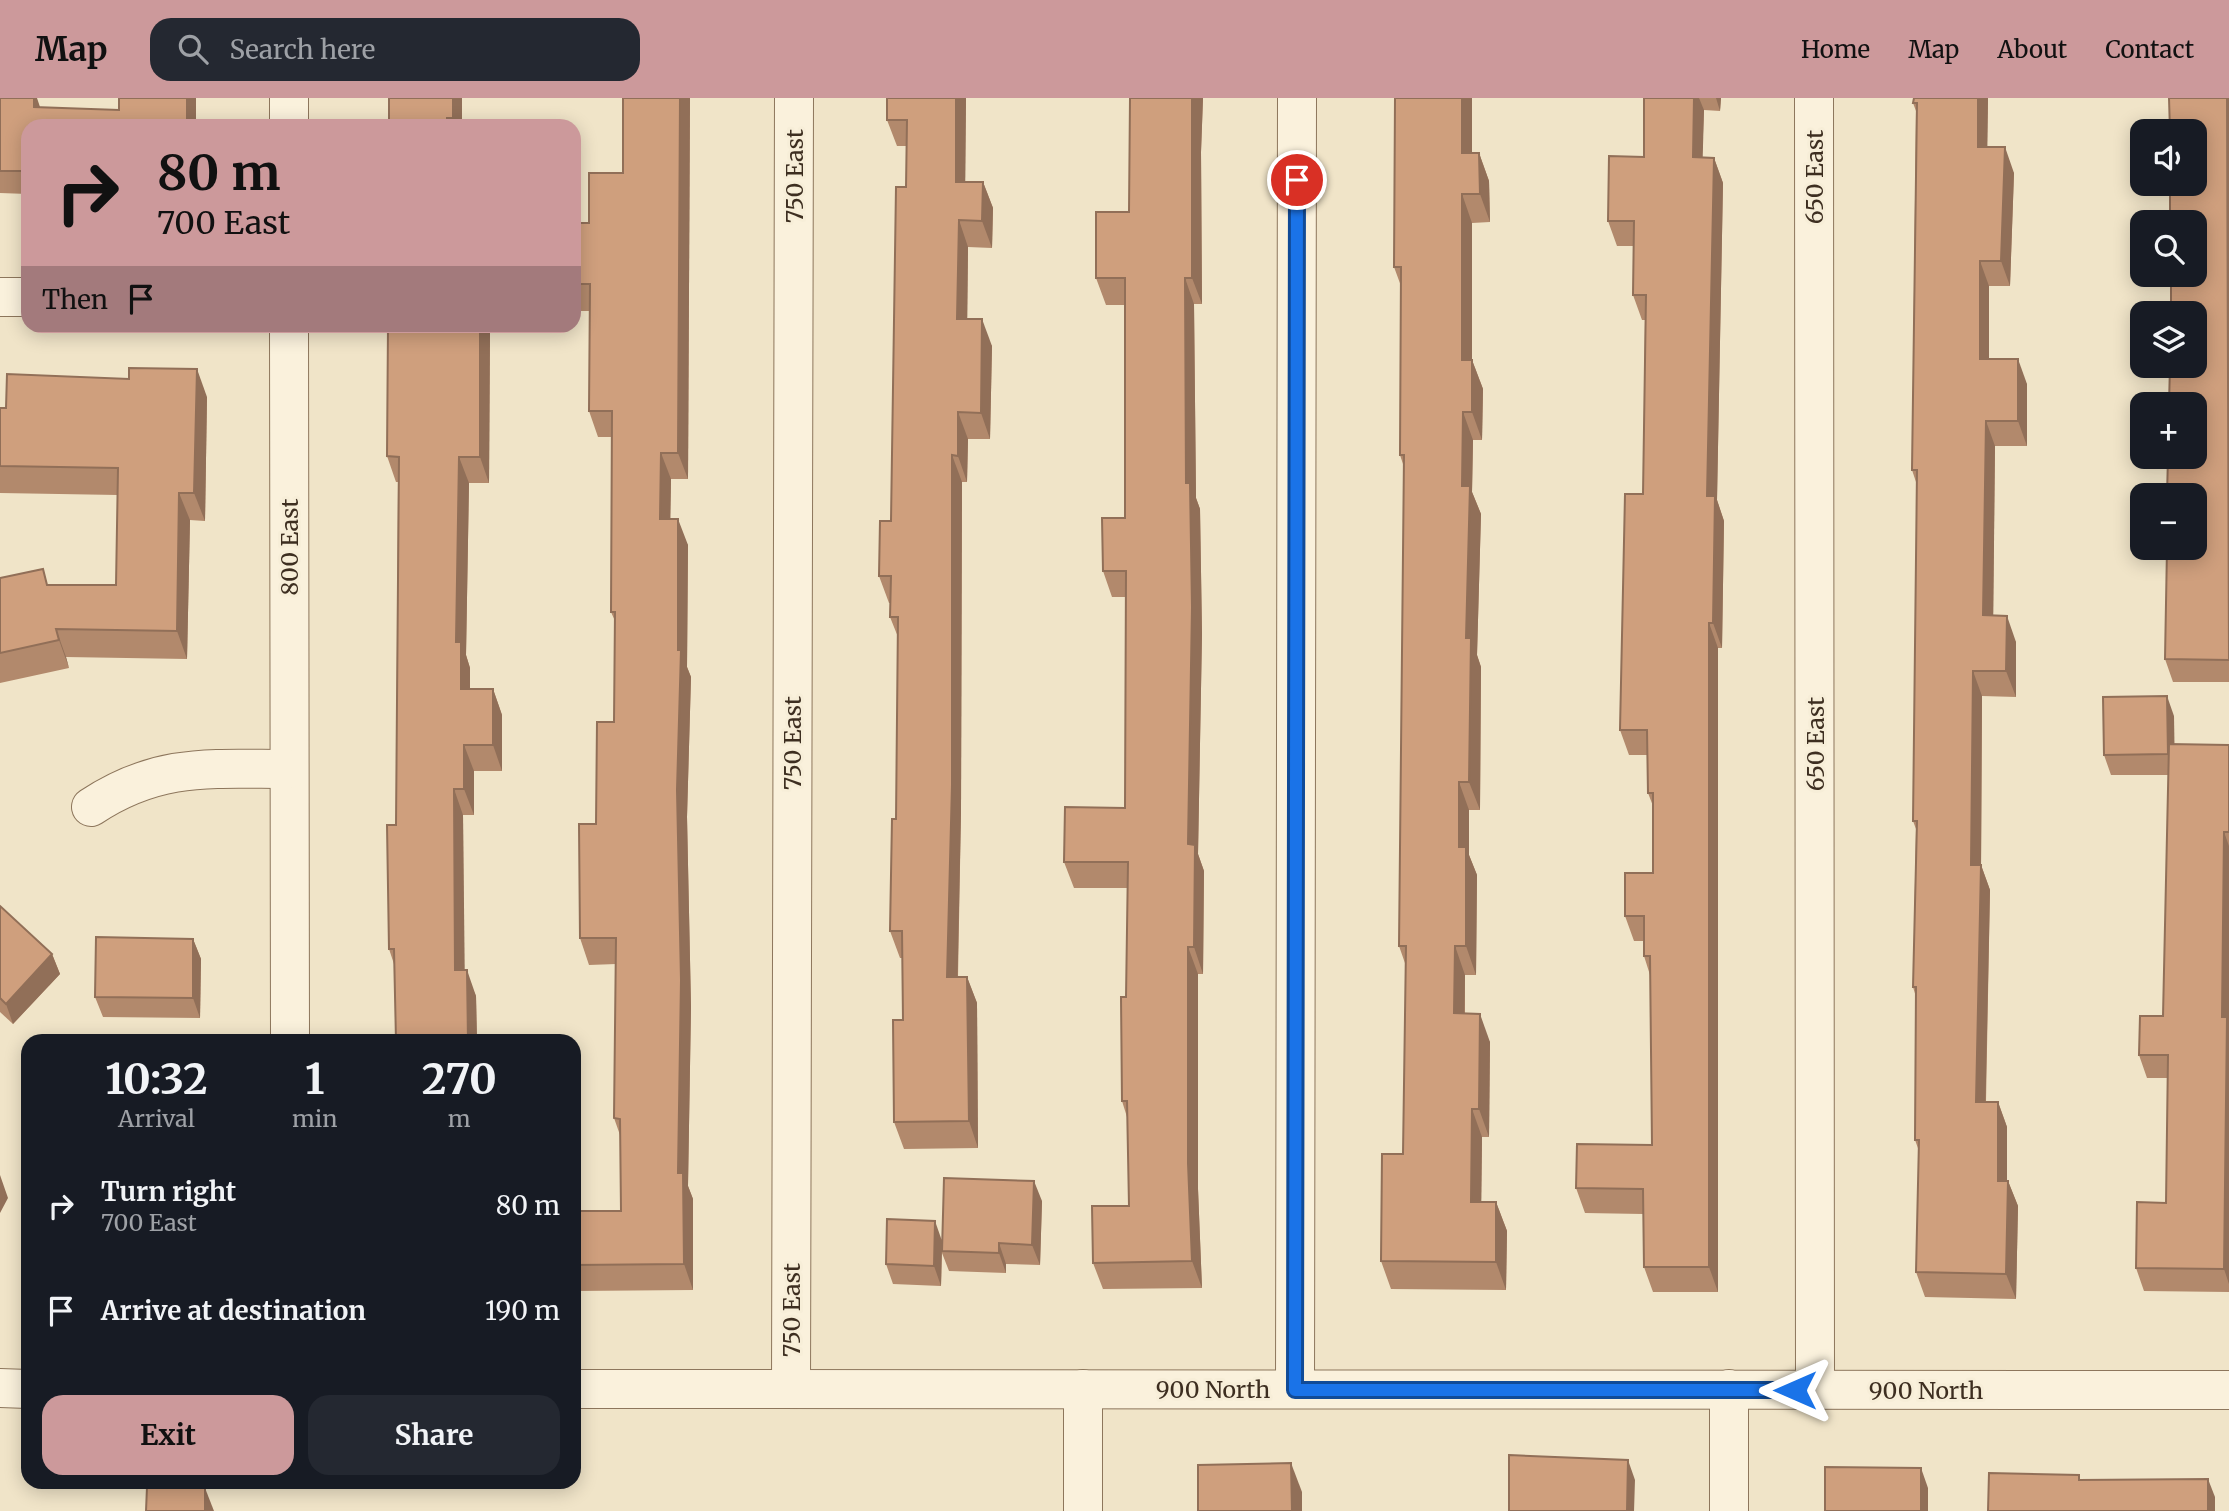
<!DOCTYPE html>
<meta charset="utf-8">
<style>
body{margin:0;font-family:Merriweather,serif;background:#242831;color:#f1f3f6;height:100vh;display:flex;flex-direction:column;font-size:26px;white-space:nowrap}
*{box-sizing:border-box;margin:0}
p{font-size:23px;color:#9ea1a6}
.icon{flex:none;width:38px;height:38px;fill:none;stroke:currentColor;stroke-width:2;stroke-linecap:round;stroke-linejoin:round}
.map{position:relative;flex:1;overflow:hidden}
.details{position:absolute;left:21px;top:936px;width:560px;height:455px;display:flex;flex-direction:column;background:#171b24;border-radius:21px;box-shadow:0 4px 18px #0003}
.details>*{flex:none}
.top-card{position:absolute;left:21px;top:21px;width:560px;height:214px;border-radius:21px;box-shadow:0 4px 18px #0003;background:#cc999b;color:#111;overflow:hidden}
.tools{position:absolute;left:2130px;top:21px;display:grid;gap:14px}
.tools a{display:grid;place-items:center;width:77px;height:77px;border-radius:14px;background:#171b24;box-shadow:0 4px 18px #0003;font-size:35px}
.pin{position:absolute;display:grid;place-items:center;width:60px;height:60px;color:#fff;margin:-30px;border:4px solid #fff;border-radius:50%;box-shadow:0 2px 7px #0007}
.me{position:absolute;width:77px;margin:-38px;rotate:270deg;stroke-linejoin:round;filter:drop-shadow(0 0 5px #0008)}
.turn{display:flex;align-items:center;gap:24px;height:147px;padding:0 21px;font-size:32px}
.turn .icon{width:91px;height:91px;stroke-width:2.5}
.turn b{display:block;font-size:49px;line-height:60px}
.then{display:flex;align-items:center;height:66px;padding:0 21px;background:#0003;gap:14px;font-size:26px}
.eta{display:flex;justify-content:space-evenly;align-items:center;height:119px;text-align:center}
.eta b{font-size:42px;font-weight:700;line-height:49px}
.button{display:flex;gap:14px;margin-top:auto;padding:14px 21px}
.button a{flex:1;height:80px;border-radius:21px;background:#cc999b;color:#111;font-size:28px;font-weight:700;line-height:80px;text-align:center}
.button a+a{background:#242831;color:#f1f3f6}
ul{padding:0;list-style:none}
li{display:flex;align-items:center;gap:21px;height:105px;padding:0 21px}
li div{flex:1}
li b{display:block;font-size:26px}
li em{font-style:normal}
header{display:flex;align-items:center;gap:42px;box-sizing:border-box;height:98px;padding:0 35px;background:#cc999b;color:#111}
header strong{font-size:33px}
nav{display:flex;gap:38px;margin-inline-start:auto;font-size:24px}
.search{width:490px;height:63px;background:#242831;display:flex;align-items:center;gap:18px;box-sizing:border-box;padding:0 24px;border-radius:21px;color:#9ea1a6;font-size:26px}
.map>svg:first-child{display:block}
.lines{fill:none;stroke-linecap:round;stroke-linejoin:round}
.minor-casing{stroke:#8d765c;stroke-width:40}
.minor{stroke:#faf1dc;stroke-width:38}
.wall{fill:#b2896c}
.shaded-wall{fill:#916f58}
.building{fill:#cf9f7d;stroke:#916f58;stroke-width:2}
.route-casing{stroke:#114b97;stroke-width:18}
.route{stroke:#1a73e8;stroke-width:12}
.labels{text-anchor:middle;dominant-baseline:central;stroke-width:6;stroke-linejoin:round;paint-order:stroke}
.street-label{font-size:23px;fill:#3d2e20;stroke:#f7eed8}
</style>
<header>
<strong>Map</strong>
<div class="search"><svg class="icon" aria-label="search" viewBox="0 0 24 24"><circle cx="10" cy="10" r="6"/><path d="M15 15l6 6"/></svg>Search here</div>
<nav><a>Home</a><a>Map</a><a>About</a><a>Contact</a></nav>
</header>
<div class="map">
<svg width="2229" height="1413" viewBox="0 0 2229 1413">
<rect width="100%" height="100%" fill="#f0e4c8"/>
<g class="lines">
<defs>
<g id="minor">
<polyline points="289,0 289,28"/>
<polyline points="1814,0 1815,1292"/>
<polyline points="0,199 28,199"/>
<polyline points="289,228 290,943"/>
<path d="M91,709c68,-45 121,-38 198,-38"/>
<polyline points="0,1290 28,1291"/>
<polyline points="574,1291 2229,1292"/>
<polyline points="791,1291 794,0"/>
<polyline points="1083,1291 1083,1413"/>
<polyline points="1295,1291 1297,0"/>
<polyline points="1729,1291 1729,1413"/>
</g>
</defs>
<use href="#minor" class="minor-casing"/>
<use href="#minor" class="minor"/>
</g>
<g class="wall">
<polygon points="0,0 40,10 119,12 119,0 196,0 196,28 28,28 28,96 0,95"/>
<rect x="389" y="0" width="73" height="28"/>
<polygon points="623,0 690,0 688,381 671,381 670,421 688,447 687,569 691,579 687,719 691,909 688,1088 693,1101 693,1192 574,1193 574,1113 621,1113 620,1037 614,1020 616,866 589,867 580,840 596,726 614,624 615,523 611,514 612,339 598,339 589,313 590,213 574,213 574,125 589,125 623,75"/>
<polygon points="887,0 966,0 965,84 983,84 993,110 992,150 968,149 967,221 992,248 990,341 968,341 967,384 962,384 961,714 958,879 967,879 977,905 978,1050 904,1051 894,1024 903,922 902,860 900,860 890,833 896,721 898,539 890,519 891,505 889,505 879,478 891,423 906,89 907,48 897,48 887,22"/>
<polygon points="1130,0 1203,0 1201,54 1202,206 1194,206 1196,400 1200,411 1202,536 1198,756 1204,773 1203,876 1198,876 1198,1091 1202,1190 1103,1191 1093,1165 1129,1108 1127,1019 1122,1003 1126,899 1128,790 1074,790 1064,764 1125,710 1126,499 1112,499 1103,473 1125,420 1125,207 1106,207 1096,180 1129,114"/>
<polygon points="1644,0 1721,0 1720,13 1704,12 1702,60 1714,60 1723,85 1717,402 1724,423 1722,550 1718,550 1718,1194 1653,1194 1644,1169 1643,1116 1585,1115 1576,1090 1652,1047 1650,877 1644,858 1644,843 1634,843 1625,818 1653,775 1653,708 1648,695 1648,657 1629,657 1620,632 1643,396 1645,222 1642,222 1633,197 1634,148 1617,148 1608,123 1644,59"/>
<polygon points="1914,0 1988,0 1987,49 2014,75 2010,188 1989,188 1989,261 2027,286 2027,348 1995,348 1993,518 2016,544 2016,599 1982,598 1981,767 1990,792 1986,1004 1998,1004 2007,1029 2007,1083 2008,1083 2018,1108 2016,1201 1925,1199 1916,1174 1919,1053 1915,1042 1916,899 1913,889 1916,731 1913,723 1917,387 1912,372 1916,13 1913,5"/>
<polygon points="2229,0 2229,584 2173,584 2165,561 2171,177"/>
<polygon points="1472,55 1479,55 1489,83 1490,124 1472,125 1472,262 1483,291 1482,342 1473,342 1472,394 1481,416 1477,557 1481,569 1480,712 1469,712 1469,757 1477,777 1476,877 1465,877 1465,915 1490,944 1489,1039 1482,1039 1481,1104 1496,1104 1507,1133 1506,1192 1391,1191 1381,1163 1403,1056 1406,868 1399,848 1404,369 1400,357 1401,188 1394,169"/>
<polygon points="490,235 489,385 469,385 466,557 470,570 470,591 493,591 502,617 502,673 474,673 474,717 463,717 464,872 476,898 477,943 396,943 394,866 389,851 396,727 398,384 396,384 387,358"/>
<polygon points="207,299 205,423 190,422 187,561 66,559 69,570 0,585 0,480 49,487 116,487 118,397 0,395 0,310"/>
<polygon points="2174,618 2174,646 2229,647 2229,1194 2144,1193 2136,1170 2166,1105 2168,980 2147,980 2139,957 2163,918 2169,677 2111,677 2104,657"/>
<polygon points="0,808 52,856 60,876 13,926 0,914"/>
<polygon points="193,841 201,861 200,920 103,919 95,899"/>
<polygon points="1042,1103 1040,1167 1006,1166 1006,1175 949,1173 942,1155 941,1188 893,1186 886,1166 942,1141"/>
</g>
<g class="shaded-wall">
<polygon points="34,0 37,0 42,15 34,9"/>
<rect x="187" y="0" width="9" height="28"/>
<polygon points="453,0 462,0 462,28 456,28 453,20"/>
<polygon points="680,0 690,0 688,381 678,355"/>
<polygon points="956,0 966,0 965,110 956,84"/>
<polygon points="1192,0 1203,0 1201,54 1202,206 1192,180"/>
<polygon points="1462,0 1472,0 1472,83 1462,55"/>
<polygon points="1694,0 1699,0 1704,12 1702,84 1693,59"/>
<polygon points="1716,0 1721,0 1720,13"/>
<polygon points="1978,0 1988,0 1987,74 1978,49"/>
<polygon points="2227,0 2229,0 2229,376"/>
<polygon points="2005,49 2014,75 2010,188 2001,163"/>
<polygon points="1479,55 1489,83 1490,124 1480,96"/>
<polygon points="1714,60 1723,85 1717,402 1724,423 1722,550 1713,525 1707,398"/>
<polygon points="983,84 993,110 992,150 982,123"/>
<polygon points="1462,96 1472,125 1472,291 1462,262"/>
<polygon points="959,122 968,149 967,247 957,221"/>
<polygon points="1980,163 1989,188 1989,286 1980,261"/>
<polygon points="1185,180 1194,206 1196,400 1200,411 1202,536 1198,756 1204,773 1203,876 1194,849 1188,746"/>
<polygon points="982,221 992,248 990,341 981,315"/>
<polygon points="480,228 487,228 490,235 489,385 480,359"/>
<polygon points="2018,261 2027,286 2027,348 2018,323"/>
<polygon points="1472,262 1483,291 1482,342 1472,314"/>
<polygon points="197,271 207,299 205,423 194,395"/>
<polygon points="958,314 968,341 967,384 958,358"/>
<polygon points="1463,314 1473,342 1472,394 1481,416 1477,557 1481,569 1480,712 1469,684 1462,388"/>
<polygon points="1986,323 1995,348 1993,543 1983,517"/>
<polygon points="661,355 671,381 670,447 660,421"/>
<polygon points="952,357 962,384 961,714 957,906 947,879"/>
<polygon points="459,359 469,385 466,557 470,570 470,617 461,591 456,544"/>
<polygon points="179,395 190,422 187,561 177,533"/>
<polygon points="678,421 688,447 687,569 691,579 687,719 691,909 688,1088 693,1101 693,1192 684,1166 678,1075"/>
<polygon points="2007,518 2016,544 2016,599 2006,573"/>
<polygon points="1709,525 1718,550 1718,1194 1709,1169"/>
<polygon points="56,531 66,559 69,570 59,542"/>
<polygon points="1973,573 1982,598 1981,776 1981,767 1990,792 1985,1029 1976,1004 1971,767"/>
<polygon points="493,591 502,617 502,673 493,647"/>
<polygon points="2167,598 2174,618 2175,677 2168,656"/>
<polygon points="464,647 474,673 474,717 464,691"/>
<polygon points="1459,684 1469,712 1469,757 1477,777 1476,877 1466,848 1459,749"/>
<polygon points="454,691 463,717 465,898 455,872"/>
<polygon points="2224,734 2229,748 2229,1186 2224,1171 2222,919"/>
<polygon points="193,841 201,861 200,920 193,900"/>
<polygon points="1455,848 1465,877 1464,943 1454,915"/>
<polygon points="1188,849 1198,876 1198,1091 1202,1190 1192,1163 1188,1065"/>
<polygon points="52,856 60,876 13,926 6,906"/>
<polygon points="467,872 476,898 477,943 468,943"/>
<polygon points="967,879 977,905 978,1050 969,1023"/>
<polygon points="1480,916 1490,944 1489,1039 1479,1011"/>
<polygon points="1998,1004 2007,1029 2007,1108 1998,1083"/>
<polygon points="1472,1011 1482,1039 1481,1133 1471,1104"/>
<polygon points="0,1077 8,1100 0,1115"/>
<polygon points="1034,1083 1042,1103 1040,1167 1032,1147"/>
<polygon points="2008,1083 2018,1108 2016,1201 2006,1176"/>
<polygon points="1496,1104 1507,1133 1506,1192 1496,1164"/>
<polygon points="935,1123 942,1143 941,1188 934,1168"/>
<polygon points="999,1145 1006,1166 1006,1175 999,1155"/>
<polygon points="1628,1362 1635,1382 1634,1413 1627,1413"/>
<polygon points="1291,1365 1302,1394 1302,1413 1292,1413"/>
<polygon points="1921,1370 1928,1390 1928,1413 1921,1413"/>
<polygon points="2208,1381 2215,1399 2215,1413 2208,1413"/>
<polygon points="205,1390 214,1413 205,1413"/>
</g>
<g class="building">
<polygon points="0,0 34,0 34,9 119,12 119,0 187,0 187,28 28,28 28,73 0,73"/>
<polygon points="389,0 453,0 453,20 447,20 447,28 389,28"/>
<polygon points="623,0 680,0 678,355 661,355 660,421 678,421 678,552 681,552 677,692 681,882 678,1075 683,1075 684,1166 574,1167 574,1113 621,1113 620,1021 614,1020 616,840 580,840 579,726 596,726 597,624 614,624 615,514 611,514 612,313 589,313 590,186 574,186 574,125 589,125 589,75 623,75"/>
<polygon points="887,0 956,0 956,84 983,84 982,123 959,122 957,221 982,221 981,315 958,314 958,358 952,357 952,687 947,879 967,879 969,1023 894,1024 893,922 903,922 902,833 890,833 892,721 896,721 898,519 890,519 891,478 879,478 880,423 891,423 896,89 906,89 907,22 887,22"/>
<polygon points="1130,0 1192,0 1192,180 1185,180 1186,385 1190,385 1192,509 1188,746 1195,747 1194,849 1188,849 1188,1065 1192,1163 1093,1165 1092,1108 1129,1108 1127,1003 1122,1003 1121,899 1126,899 1128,764 1064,764 1065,709 1125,710 1126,473 1103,473 1102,420 1125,420 1125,180 1096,180 1096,114 1129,114"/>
<polygon points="1395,0 1462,0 1462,55 1479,55 1480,96 1462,96 1462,262 1472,262 1472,314 1463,314 1462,388 1470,388 1466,540 1471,540 1469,684 1459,684 1459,749 1466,749 1466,848 1455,848 1454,915 1480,916 1479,1011 1472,1011 1471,1104 1496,1104 1496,1164 1381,1163 1382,1056 1403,1056 1406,848 1399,848 1404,357 1400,357 1401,169 1394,169"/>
<polygon points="1644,0 1694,0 1693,59 1714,60 1707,398 1715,398 1713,525 1709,525 1709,1169 1644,1169 1643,1091 1576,1090 1577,1046 1652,1047 1650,858 1644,858 1644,818 1625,818 1625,775 1653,775 1653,695 1648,695 1647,632 1620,632 1625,396 1643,396 1646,197 1633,197 1634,123 1608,123 1609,58 1644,59"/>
<polygon points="1914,0 1978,0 1978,49 2005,49 2001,163 1980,163 1980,261 2018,261 2018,323 1986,323 1983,517 2007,518 2006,573 1973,573 1971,767 1981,767 1976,1004 1998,1004 1998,1083 2008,1083 2006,1176 1916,1174 1919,1042 1915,1042 1916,889 1913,889 1917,723 1913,723 1917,372 1912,372 1917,5 1913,5"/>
<polygon points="2169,0 2227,0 2229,562 2165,561 2167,450 2194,450 2194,397 2167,397 2168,359 2194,359 2194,306 2169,306 2170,268 2194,268 2194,215 2171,215 2171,177 2194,177 2194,124 2170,124 2170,86 2194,86 2194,33 2170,33"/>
<polygon points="388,228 480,228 480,359 459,359 456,544 461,544 461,591 493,591 493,647 464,647 464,691 454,691 455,872 467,872 468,943 396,943 394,851 389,851 387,727 396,727 399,359 387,358"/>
<polygon points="129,270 197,271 194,395 179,395 177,533 56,531 59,542 0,555 0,480 43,471 47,487 116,487 118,370 0,368 0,310 6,310 7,276 129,281"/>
<polygon points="2167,598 2168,656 2104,657 2103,599"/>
<polygon points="2169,646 2229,647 2229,734 2224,734 2222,919 2227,919 2224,1171 2136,1170 2137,1104 2166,1105 2168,957 2139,957 2140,918 2163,918"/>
<polygon points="0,808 52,856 6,906 0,900"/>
<polygon points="96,839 193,841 193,900 95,899"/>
<polygon points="944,1080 1034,1083 1032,1147 999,1145 999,1155 942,1153"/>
<polygon points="887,1121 935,1123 934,1168 886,1166"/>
<polygon points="1509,1357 1628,1362 1627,1413 1509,1413"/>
<polygon points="1291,1365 1292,1413 1198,1413 1198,1367"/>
<polygon points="1825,1369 1921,1370 1921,1413 1825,1413"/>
<polygon points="1989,1375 2079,1377 2079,1382 2208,1381 2208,1413 1988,1413"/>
<polygon points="147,1389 205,1390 205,1413 146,1413"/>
</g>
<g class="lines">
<defs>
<polyline id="route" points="1297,82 1295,1292 1795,1292"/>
</defs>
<use href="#route" class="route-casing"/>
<use href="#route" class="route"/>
</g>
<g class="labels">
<g class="street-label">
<text transform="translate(794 78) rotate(-90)">750 East</text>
<text transform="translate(1814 79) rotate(-90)">650 East</text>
<text transform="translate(289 449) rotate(-90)">800 East</text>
<text transform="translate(792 645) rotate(-90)">750 East</text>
<text transform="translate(1815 646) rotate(-90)">650 East</text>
<text transform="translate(791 1212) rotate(-90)">750 East</text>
<text x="1213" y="1291">900 North</text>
<text x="1926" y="1292">900 North</text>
</g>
</g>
</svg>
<div class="tools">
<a><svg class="icon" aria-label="sound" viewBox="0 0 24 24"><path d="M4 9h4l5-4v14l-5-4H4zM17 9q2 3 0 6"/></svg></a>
<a><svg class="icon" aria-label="search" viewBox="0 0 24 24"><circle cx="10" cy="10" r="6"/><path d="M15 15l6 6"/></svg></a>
<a><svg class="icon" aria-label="layers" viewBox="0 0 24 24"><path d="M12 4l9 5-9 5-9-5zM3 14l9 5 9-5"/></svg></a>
<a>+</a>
<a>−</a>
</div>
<div class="pin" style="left:1297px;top:82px;background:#d93025"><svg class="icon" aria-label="arrive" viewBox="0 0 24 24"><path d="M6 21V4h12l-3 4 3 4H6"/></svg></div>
<svg class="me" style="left:1795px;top:1292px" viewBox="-20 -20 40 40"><path d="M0-17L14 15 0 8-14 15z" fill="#1a73e8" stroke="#fff" stroke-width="4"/></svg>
<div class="top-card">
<div class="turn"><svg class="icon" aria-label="right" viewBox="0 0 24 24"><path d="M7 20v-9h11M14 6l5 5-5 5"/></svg><div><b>80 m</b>700 East</div></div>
<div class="then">Then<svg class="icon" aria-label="arrive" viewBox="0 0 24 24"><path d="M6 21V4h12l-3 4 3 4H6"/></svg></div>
</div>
<section class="details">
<div class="eta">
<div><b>10:32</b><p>Arrival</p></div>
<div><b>1</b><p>min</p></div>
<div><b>270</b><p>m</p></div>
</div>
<ul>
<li><svg class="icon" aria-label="right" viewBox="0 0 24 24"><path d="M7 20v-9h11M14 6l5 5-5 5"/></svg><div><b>Turn right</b><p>700 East</p></div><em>80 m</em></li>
<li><svg class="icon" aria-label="arrive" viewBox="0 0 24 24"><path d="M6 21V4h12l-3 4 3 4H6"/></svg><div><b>Arrive at destination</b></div><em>190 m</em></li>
</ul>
<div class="button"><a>Exit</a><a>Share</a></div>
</section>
</div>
